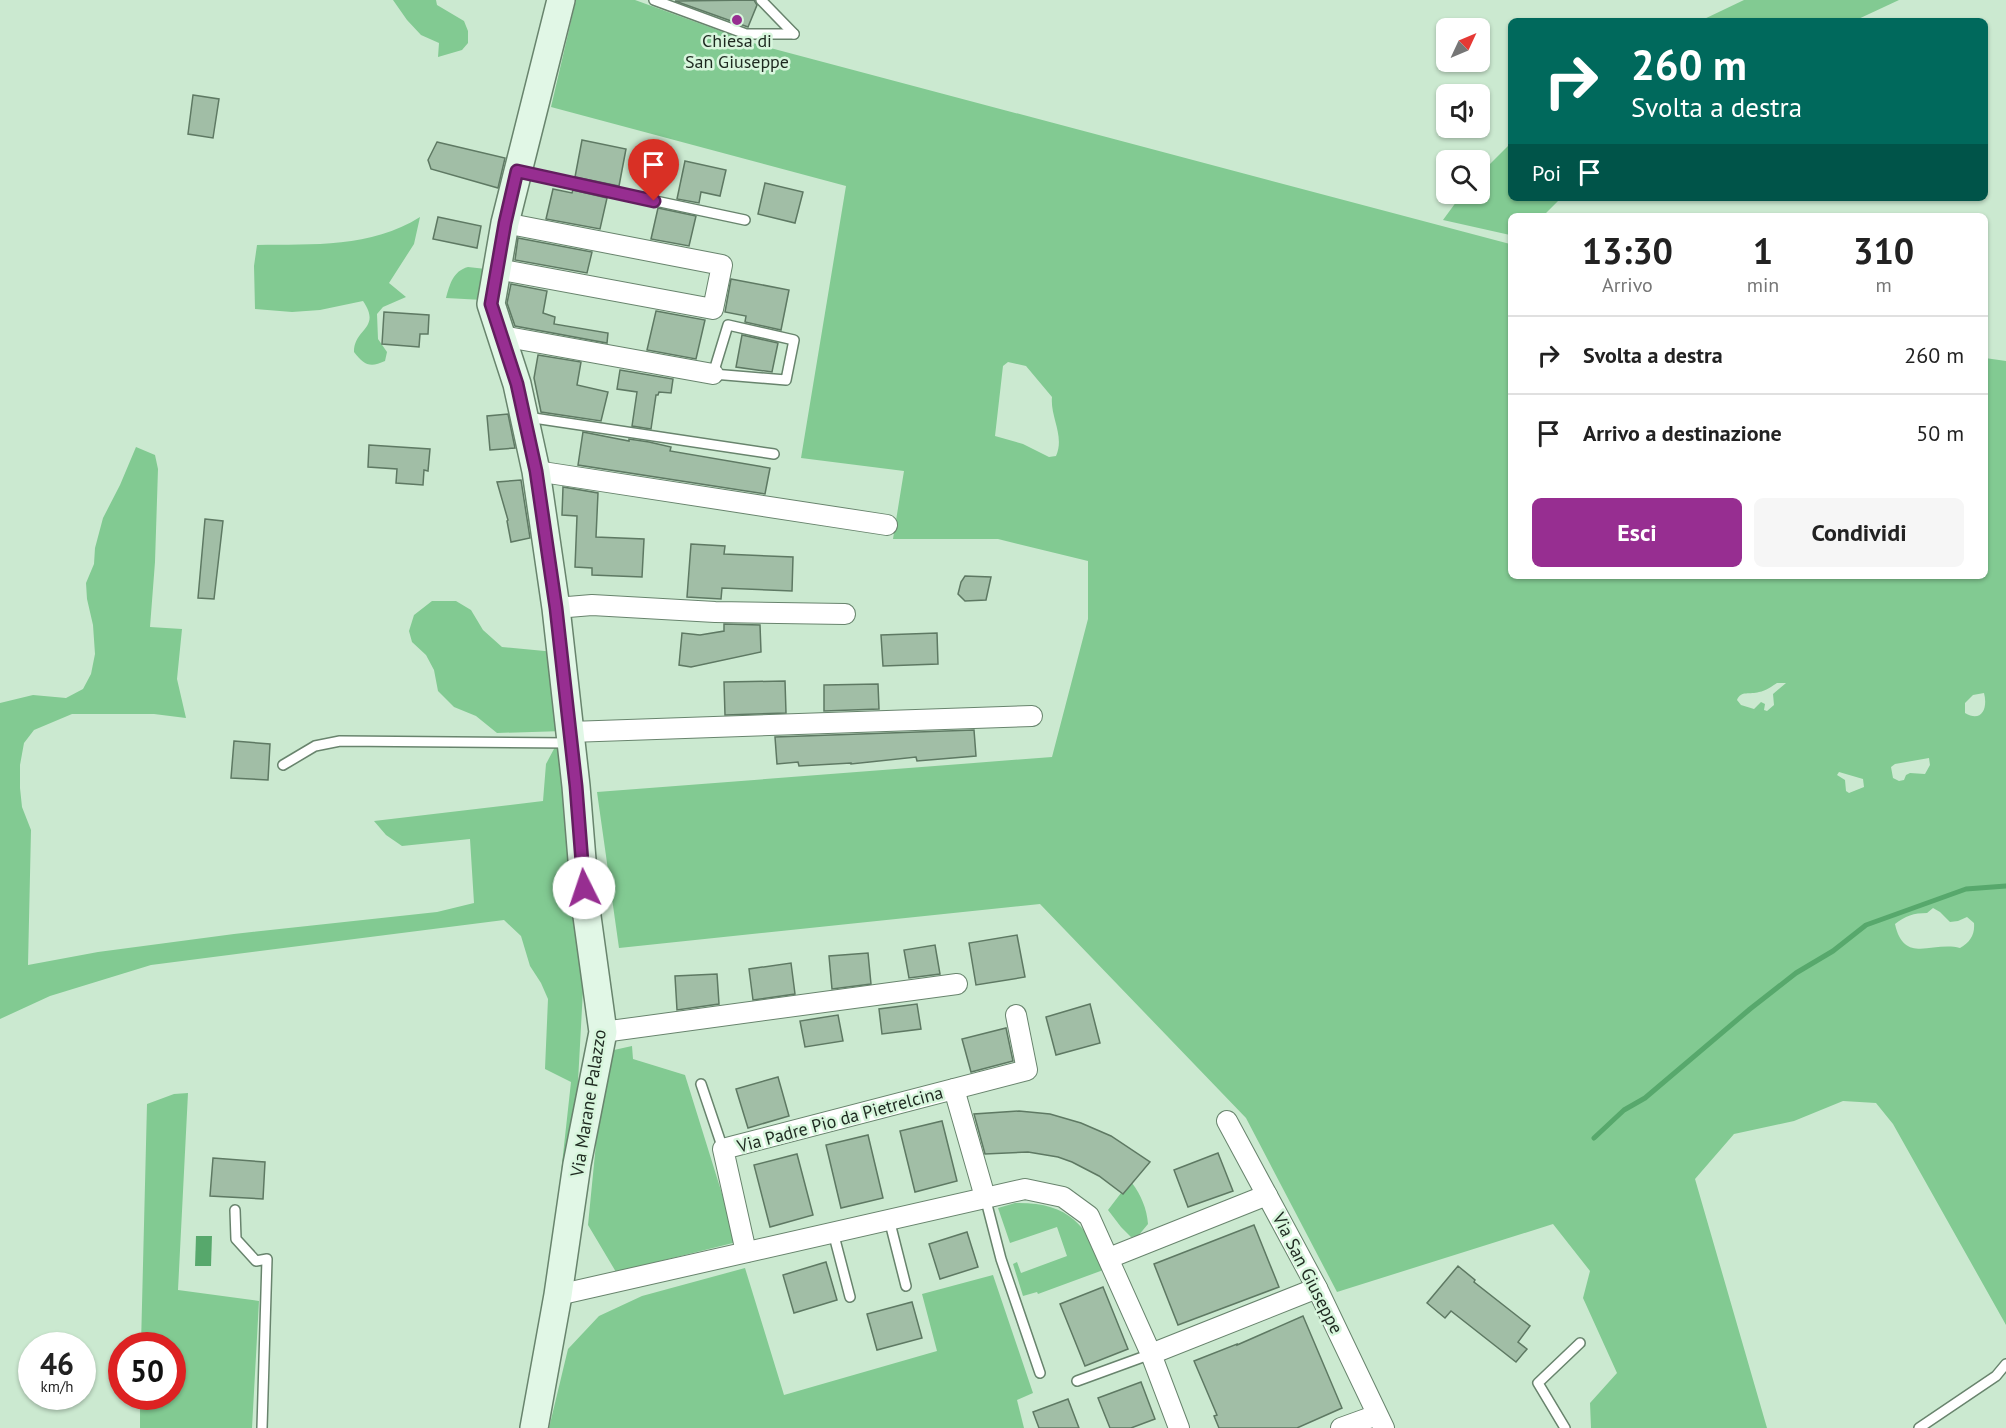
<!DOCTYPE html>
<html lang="it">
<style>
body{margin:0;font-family:"PT Sans",sans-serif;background:#f6f6f6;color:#222;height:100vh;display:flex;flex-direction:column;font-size:22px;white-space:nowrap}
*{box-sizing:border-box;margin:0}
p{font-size:20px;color:#767676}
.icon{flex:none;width:33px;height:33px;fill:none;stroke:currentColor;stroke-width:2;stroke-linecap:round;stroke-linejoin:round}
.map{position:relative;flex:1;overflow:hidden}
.drawer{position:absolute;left:1508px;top:213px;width:480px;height:366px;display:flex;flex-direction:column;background:#fff;border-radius:9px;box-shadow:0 2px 4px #0004}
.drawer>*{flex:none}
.guide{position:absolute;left:1508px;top:18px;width:480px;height:183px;border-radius:9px;box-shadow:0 2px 4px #0004;background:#00695c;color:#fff;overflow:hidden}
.needle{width:39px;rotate:46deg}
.tools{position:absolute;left:1436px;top:18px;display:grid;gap:12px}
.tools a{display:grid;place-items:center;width:54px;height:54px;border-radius:9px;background:#fff;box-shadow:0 2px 4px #0004;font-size:30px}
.speed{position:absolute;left:18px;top:1332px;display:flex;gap:12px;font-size:30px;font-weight:700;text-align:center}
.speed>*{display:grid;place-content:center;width:78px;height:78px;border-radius:50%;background:#fff;box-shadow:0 2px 4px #0004;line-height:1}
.speed small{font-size:15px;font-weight:400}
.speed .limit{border:9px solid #d22;background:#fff;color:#111}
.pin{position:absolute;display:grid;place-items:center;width:51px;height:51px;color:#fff;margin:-62px -26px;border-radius:50% 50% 50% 0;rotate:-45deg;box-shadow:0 0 6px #0007}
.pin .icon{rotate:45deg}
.me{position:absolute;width:66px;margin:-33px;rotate:356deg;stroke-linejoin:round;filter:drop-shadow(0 0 4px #0008)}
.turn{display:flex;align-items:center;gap:21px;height:126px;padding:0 24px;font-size:27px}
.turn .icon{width:78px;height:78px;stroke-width:2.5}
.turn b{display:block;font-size:42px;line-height:51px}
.then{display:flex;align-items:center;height:57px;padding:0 24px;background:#0003;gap:12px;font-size:22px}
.eta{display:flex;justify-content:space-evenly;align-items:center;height:102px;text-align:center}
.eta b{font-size:36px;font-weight:700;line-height:42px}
.action{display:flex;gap:12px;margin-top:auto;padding:12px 24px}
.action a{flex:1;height:69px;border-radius:9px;background:#972e91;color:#fff;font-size:24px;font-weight:700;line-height:69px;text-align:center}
.action a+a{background:#f6f6f6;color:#222}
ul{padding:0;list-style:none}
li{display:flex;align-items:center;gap:18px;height:78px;padding:0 24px;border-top:2px solid #e0e0e0}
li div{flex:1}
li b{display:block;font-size:22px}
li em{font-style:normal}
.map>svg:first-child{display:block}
.green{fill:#82ca92;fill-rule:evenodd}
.water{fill:#57a86c}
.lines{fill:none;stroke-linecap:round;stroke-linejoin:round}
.stream{stroke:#57a86c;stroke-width:5}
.building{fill:#a1bea6;stroke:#5e7963;stroke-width:1.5}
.lane-casing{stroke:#68846d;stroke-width:12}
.street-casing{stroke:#68846d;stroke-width:22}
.secondary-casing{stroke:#68846d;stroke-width:30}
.lane{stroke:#fff;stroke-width:9}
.street{stroke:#fff;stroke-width:20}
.secondary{stroke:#e1f7e6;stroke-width:27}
.route-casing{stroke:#621e5e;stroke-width:15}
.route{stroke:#972e91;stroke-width:10}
.poi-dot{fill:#972e91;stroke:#d8f6dd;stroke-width:2}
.labels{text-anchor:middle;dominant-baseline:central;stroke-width:5;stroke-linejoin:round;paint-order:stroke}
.poi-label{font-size:18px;fill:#1e2920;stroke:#d8f6dd}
.street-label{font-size:18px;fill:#1e2920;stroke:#d8f6dd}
</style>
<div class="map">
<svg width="2006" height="1428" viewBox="0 0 2006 1428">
<rect width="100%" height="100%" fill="#cbe9d0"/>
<g class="green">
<polygon points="393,0 436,0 437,5 464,21 468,31 468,43 462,50 438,57 439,43 421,35 407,20"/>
<path d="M576,0h59l124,45 751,199v332h474l1,-218 21,3v964l-113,-201 -17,-21 -33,-2 -49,20 -60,13 -39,45 72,249h-176l-1,-25 27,-30 -34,-75 7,-27 -37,-47 -216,68 -91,-174 -206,-214 -421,44 -22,-156 455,-35 36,-138v-58l-90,-22h-105l11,-68 -103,-13 45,-272 -295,-79zM1008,362l18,4 26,31c-2,20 13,39 4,59l-7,1 -26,-13 -28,-8 8,-70zM1777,683h9l-13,11 1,11 -7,6 -3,-1 1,-6 -4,-2 -7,7 -13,-4 -4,-5c4,-10 13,-5 22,-8 7,-1 13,-6 18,-9zM1984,693c4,15 -2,30 -19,20v-10l8,-8zM1929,758l1,7 -5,9 -15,-1 -4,2 -2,5 -5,1 -6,-3 -2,-11 4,-3zM1839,772l24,7 1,8 -15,6 -3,-2 -1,-11 -8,-5zM1933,908l7,4 10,10 8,-1 9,-4 7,6c1,12 -4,19 -14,25 -28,-7 -56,17 -65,-24 10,-8 19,-11 32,-11z"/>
<polygon points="1744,0 1899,0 1854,21 1700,21"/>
<polygon points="1510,144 1510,198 1559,198 1558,201 1543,216 1510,216 1510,235 1443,220 1462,194 1479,194 1479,175"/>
<path d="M420,217l-6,27 -25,39 17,14 -23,10 -6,7 1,25 9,13 -2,9c-15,7 -21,4 -31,-9 0,-24 28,-23 9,-51l-43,9 -28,2 -37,-3 -1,-43 3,-21c56,-1 114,3 163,-28z"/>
<path d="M468,267l18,2 -3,31 -37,-2c4,-14 7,-27 22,-31z"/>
<polygon points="136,447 155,455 158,469 155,562 150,627 182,629 177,679 186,718 154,714 72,714 34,730 24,743 20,765 20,788 22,807 31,830 28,965 98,952 234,934 437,912 474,903 470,839 402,846 386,835 374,821 543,801 546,764 555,747 568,748 584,971 578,1082 565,1215 550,1273 571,1082 545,1069 548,999 541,983 530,966 521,936 504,920 151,965 50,996 0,1019 0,703 33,695 66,698 83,689 91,674 95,654 93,625 87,599 86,583 94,564 95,548 103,518 120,485"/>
<polygon points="432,601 456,601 471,610 483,630 502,647 555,652 564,731 497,733 476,716 454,707 438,691 434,670 426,655 412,642 409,631 414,615"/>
<polygon points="632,1046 633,1059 685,1075 737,1242 616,1272 588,1225 605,1052"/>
<polygon points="188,1093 178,1290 259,1301 252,1428 140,1428 140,1397 172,1396 172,1346 141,1345 147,1104 174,1094"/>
<path d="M1132,1183c9,12 15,26 16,41l-10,12 -7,1 -10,-10 -13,-17 13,-17 2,1z"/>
<path d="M1015,1203c54,-1 70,21 91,66l-68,25 -1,-2 -14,4 -10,-32 4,-2 4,11 46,-17 -10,-29 -47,16 -12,-35z"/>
<polygon points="745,1268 784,1395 937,1351 922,1294 993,1275 1033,1393 1017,1400 1024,1428 549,1428 568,1349 599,1316 642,1296"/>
</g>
<polygon class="water" points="196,1236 212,1236 211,1266 195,1266"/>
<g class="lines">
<polyline class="stream" points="1594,1138 1624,1110 1645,1098 1750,1009 1796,973 1833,951 1866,925 1966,889 2006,886"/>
</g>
<g class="building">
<polygon points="754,0 757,5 748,27 675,1"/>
<polygon points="193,95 219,99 213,138 188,134"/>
<polygon points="582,140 626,149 619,186 575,177"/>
<polygon points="437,142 505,158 498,188 431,169 428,160"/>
<polygon points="685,161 726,170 720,196 701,192 699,203 677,199"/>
<polygon points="765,183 803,192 795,223 758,214"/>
<polygon points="553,189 572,193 573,190 607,198 600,229 546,219"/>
<polygon points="658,208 696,216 689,246 651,239"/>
<polygon points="438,217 481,226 477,248 433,239"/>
<polygon points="518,238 592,252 587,273 515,260"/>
<polygon points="731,279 789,290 781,330 745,322 746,316 725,312"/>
<polygon points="511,284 547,291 543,313 555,317 554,324 608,333 607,343 515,326 507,303"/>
<polygon points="656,311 705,320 696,359 647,350"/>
<polygon points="384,312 429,315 428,334 420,334 419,347 382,344"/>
<polygon points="742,335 778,343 772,372 736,367"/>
<polygon points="538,355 581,362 577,385 608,392 601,421 541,412 534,378"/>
<polygon points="620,370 673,379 671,393 659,392 658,395 656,395 651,429 632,426 637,392 617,389"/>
<polygon points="508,414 515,448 490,450 487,416"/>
<polygon points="583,432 629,441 629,439 649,442 671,447 670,451 770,468 765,494 578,465"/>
<polygon points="369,445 430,449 428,471 424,470 423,485 396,483 397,469 368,467"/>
<polygon points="521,480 530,538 511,542 507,521 508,520 497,482"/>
<polygon points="563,487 598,493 596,537 644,539 642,577 592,575 592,568 575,567 577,516 562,515"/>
<polygon points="205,519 223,521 214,599 198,598"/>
<polygon points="691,544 725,546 724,554 793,557 792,591 722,588 721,599 687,597"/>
<polygon points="965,576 991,577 986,600 965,601 958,594 961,582"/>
<polygon points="724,624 760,625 761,652 691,667 679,665 682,633 700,635 724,631"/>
<polygon points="937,633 938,664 883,666 881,635"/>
<polygon points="785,681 786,713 725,715 724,682"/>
<polygon points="878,684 879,709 824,711 824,685"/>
<polygon points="974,730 976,756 917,761 916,757 851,764 851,763 799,766 798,762 777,764 775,737"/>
<polygon points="234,741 270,744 268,780 231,778"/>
<polygon points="1017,935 1025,977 976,985 969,943"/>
<polygon points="935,945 940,974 909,978 904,950"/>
<polygon points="868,953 871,984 832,989 829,956"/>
<polygon points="791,963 795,994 753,1000 749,969"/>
<polygon points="717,974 719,1004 677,1010 675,976"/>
<polygon points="917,1004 921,1029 882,1034 879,1009"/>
<polygon points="1090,1004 1100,1043 1056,1055 1046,1017"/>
<polygon points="838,1015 843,1041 805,1047 800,1021"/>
<polygon points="1006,1028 1013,1061 971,1072 962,1039"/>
<polygon points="778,1077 789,1116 748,1128 736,1089"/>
<polygon points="1019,1111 1050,1114 1081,1123 1111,1136 1150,1162 1123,1194 1099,1176 1072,1162 1058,1157 1028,1152 985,1154 974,1114"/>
<polygon points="942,1121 957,1181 915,1192 900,1131"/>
<polygon points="868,1135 883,1198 841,1208 826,1145"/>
<polygon points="1218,1153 1233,1191 1188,1207 1174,1170"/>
<polygon points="797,1154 813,1215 770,1227 754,1165"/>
<polygon points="213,1158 265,1162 263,1199 210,1196"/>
<polygon points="1254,1225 1279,1287 1178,1325 1154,1264"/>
<polygon points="967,1232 978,1267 940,1279 929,1244"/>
<polygon points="826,1262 837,1300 794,1313 783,1275"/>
<polygon points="1458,1266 1475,1280 1474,1282 1530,1326 1518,1342 1527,1349 1516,1362 1451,1311 1445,1318 1427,1303"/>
<polygon points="1103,1287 1128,1349 1085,1366 1060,1304"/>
<polygon points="912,1302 922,1338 877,1350 867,1314"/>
<polygon points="1303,1316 1342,1408 1297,1428 1219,1428 1214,1416 1217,1415 1194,1361 1237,1344 1237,1345"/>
<polygon points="1141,1382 1155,1419 1131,1428 1110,1428 1098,1398"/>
<polygon points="1068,1399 1079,1428 1039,1428 1033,1412"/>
</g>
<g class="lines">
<defs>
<g id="lane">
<polyline points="654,0 746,34 794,34"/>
<polyline points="761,0 794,34"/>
<polyline points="519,172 745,220"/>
<polygon points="728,325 794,340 786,380 713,374"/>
<polyline points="527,417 774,454"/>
<polyline points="283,765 315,746 340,741 569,743"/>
<polyline points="701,1084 723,1149"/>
<polyline points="985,1197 1001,1259 1040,1373"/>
<polyline points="235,1210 236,1239 256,1261 267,1259 262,1428"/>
<polyline points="889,1219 906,1286"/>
<polyline points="833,1232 850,1297"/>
<polyline points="1077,1381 1151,1354"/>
<polyline points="1565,1428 1538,1383 1580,1343"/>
<polyline points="1919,1428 1996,1376 2006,1364"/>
</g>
<g id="street">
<polyline points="497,269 713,309 722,265 505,223"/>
<polyline points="502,336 713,374"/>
<polyline points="536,471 887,525"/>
<polyline points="556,608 592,605 715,612 845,614"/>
<polyline points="570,732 1032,716"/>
<polyline points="603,1032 957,984"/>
<polyline points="954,1089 985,1197"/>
<polyline points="1227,1121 1317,1288 1384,1428"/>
<polyline points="746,1252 723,1149 1027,1070 1016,1015"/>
<polyline points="1109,1258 1267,1195"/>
<polyline points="558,1295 1025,1189 1063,1197 1089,1216 1151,1354 1179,1428"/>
<polyline points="1151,1354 1317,1288"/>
<polyline points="1341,1428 1377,1415"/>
</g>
<polyline id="secondary" points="534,1428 558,1295 577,1164 603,1032 586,909 576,786 556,608 536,471 517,384 491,304 505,223 561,0"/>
</defs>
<use href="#lane" class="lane-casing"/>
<use href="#street" class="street-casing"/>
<use href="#secondary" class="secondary-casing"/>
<use href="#lane" class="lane"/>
<use href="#street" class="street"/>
<use href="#secondary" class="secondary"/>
</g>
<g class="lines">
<defs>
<polyline id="route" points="584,888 576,786 556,608 536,471 517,384 491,304 505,223 517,171 654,201"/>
</defs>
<use href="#route" class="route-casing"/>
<use href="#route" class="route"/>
</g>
<circle class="poi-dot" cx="737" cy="20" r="6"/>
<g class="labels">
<g class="poi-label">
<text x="737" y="40">Chiesa di<tspan x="737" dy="21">San Giuseppe</tspan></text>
</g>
<g class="street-label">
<text transform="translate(588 1103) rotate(-81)">Via Marane Palazzo</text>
<text transform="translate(840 1119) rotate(-15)">Via Padre Pio da Pietrelcina</text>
<text transform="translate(1308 1273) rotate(63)">Via San Giuseppe</text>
</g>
</g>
</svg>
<div class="tools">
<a><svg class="needle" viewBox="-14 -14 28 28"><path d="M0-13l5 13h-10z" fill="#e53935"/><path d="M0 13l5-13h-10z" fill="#767676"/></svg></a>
<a><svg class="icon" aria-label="sound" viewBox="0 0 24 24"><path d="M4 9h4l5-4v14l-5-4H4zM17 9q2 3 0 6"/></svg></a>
<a><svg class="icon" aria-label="search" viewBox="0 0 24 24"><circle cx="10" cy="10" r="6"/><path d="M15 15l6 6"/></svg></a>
</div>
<div class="speed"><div>46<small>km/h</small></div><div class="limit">50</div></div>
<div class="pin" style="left:654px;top:201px;background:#d93025"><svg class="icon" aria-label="arrive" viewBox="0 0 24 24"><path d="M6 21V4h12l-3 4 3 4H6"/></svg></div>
<svg class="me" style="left:584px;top:888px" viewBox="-20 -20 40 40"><circle r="19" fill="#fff"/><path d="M0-13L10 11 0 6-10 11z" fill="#972e91"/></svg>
<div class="guide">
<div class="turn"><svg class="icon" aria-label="right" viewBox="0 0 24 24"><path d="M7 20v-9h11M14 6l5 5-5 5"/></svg><div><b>260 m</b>Svolta a destra</div></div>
<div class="then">Poi<svg class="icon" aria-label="arrive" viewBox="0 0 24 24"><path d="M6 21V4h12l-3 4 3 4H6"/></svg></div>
</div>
<section class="drawer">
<div class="eta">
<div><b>13:30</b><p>Arrivo</p></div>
<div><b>1</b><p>min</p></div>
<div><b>310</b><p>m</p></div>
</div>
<ul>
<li><svg class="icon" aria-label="right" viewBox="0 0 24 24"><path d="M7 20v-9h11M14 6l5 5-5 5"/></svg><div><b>Svolta a destra</b></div><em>260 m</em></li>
<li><svg class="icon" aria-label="arrive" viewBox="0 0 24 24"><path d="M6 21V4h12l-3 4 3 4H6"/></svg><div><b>Arrivo a destinazione</b></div><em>50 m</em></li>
</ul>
<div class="action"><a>Esci</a><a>Condividi</a></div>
</section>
</div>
